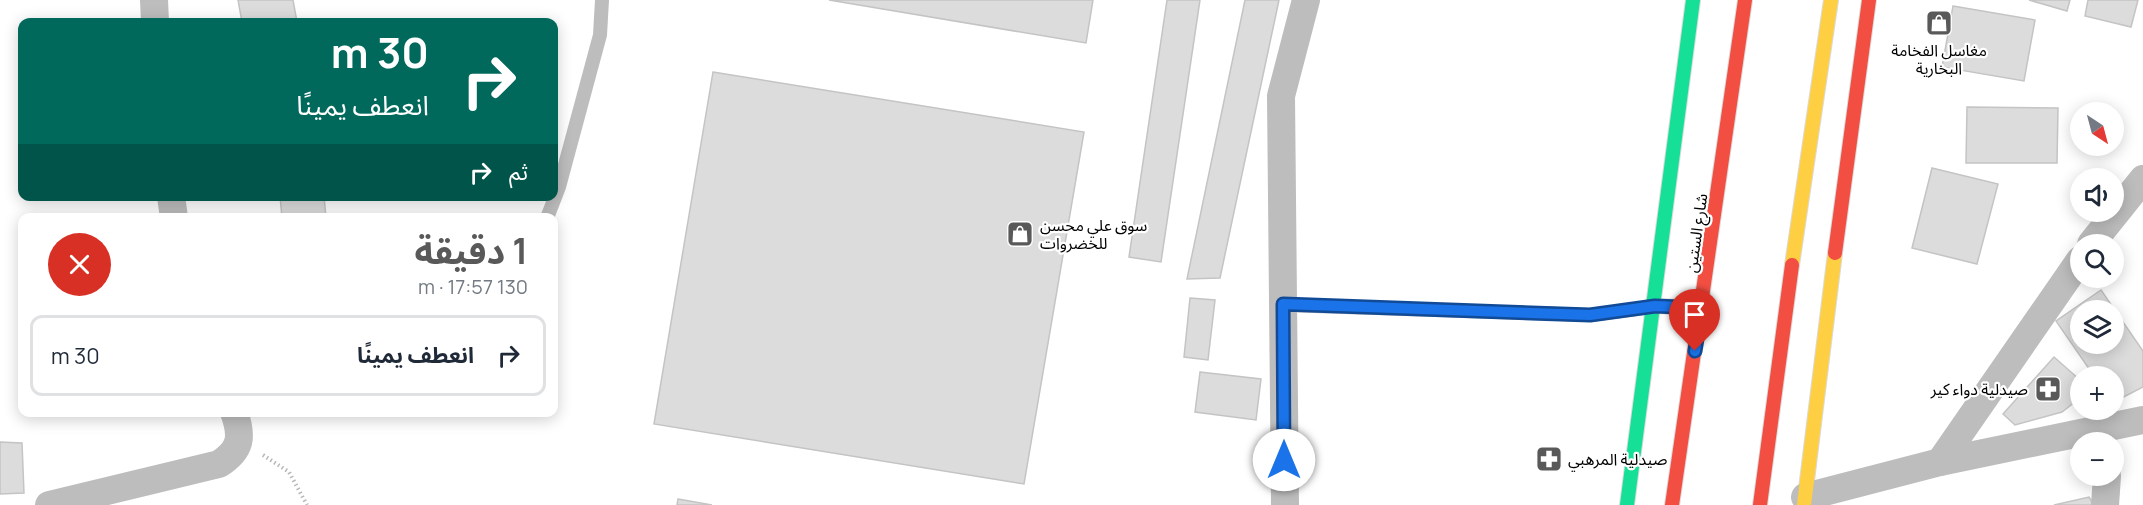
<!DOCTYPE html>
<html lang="ar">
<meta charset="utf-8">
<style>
body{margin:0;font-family:Manrope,"Noto Sans Arabic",sans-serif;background:#f6f6f7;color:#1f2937;direction:rtl;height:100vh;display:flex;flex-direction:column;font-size:22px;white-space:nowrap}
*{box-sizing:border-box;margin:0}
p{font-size:20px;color:#747a83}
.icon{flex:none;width:33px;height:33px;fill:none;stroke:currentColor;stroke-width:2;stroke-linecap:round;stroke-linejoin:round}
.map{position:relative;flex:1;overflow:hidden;direction:ltr}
.details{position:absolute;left:18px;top:213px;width:540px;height:204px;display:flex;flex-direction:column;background:#fff;border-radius:12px;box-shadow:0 3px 15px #0003;direction:rtl}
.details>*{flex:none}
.hud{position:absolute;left:18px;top:18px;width:540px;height:183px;border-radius:12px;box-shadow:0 3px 15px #0003;direction:rtl;background:#00695c;color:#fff;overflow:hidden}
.needle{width:39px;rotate:144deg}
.fabs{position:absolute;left:2070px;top:102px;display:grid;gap:12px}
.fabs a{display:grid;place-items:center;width:54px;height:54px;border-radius:50%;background:#fff;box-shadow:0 3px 15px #0003;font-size:30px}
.pin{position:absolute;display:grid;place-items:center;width:51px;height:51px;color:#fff;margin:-62px -26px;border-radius:50% 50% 50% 0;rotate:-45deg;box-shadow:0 0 6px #0007}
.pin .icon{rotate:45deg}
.me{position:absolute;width:66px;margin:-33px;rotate:0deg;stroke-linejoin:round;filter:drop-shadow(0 0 4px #0008)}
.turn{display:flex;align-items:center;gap:21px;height:126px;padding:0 30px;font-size:27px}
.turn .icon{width:78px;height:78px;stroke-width:2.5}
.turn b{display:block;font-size:42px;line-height:51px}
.then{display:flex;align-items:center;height:57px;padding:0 30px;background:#0003;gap:12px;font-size:22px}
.round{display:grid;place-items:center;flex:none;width:63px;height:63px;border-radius:32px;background:#f6f6f7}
.headline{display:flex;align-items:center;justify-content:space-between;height:102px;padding:0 30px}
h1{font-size:36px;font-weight:700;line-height:45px;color:#595959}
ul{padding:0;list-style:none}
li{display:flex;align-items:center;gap:18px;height:81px;margin:0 12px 9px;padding:0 18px;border:3px solid #e0e1e3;border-radius:12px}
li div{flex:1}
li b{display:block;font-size:22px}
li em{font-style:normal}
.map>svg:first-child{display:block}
.building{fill:#dcdcdc;stroke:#c4c4c4;stroke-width:1.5;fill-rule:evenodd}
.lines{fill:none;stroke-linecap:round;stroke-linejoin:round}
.fast-casing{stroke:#dbdbdb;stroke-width:16}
.slow-casing{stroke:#dbdbdb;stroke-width:16}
.jam-casing{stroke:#dbdbdb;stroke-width:16}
.path{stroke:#b8b8b8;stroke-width:4;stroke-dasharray:1.5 3;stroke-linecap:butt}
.lane{stroke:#bdbdbd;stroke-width:14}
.street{stroke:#bdbdbd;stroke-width:28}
.fast{stroke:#16e098;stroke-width:14}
.slow{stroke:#ffcf43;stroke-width:14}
.jam{stroke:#f24e42;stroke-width:14}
.route-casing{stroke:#114b97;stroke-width:15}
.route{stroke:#1a73e8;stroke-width:10}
.labels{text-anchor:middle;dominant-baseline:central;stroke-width:4.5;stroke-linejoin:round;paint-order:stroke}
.poi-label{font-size:16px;fill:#000;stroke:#fff;text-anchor:start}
.street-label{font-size:16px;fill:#000;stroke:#fff}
</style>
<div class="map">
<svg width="2143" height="505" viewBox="0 0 2143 505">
<rect width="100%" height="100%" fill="#fff"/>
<g class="building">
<polygon points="238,0 293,0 297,22 242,22"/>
<polygon points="829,0 1093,0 1086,43"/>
<polygon points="1167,0 1200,0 1161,262 1129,257"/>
<polygon points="1245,0 1279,0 1220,278 1187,279"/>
<polygon points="2029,0 2070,0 2067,11"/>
<polygon points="2088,0 2138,0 2131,27 2085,16"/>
<polygon points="1953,6 2035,20 2024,81 1942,67"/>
<polygon points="713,72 1084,132 1024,484 654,424"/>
<polygon points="1967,107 2058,108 2057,163 1966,163"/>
<polygon points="1932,168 1998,184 1977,264 1912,248"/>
<polygon points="280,196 324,196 326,218 282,218"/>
<path d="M2101,290l42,61v36l-29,15v-26h-20l-38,-55zM2080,310h34v34h-34z"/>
<polygon points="1190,298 1215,300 1208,360 1184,357"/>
<polygon points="2054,357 2080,380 2080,398 2062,412 2015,425 2003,414"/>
<polygon points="1200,372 1261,379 1256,420 1195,412"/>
<polygon points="0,442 22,443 24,493 0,494"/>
<polygon points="2089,497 2094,505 2054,505"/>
<polygon points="678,499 712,505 677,505"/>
</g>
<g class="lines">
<defs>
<polyline id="fast" points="1627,505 1693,0"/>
<g id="slow">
<polyline points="1792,265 1831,0"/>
<polyline points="1655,306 1702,308"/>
<polyline points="1804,505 1835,253"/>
</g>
<g id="jam">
<polyline points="1835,253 1869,0"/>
<polyline points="1672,505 1745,0"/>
<polyline points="1760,505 1792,265"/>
</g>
</defs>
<use href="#fast" class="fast-casing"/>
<use href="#slow" class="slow-casing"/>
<use href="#jam" class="jam-casing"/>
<polyline class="path" points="263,455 289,472 307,505"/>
<g class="lane">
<polyline points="547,218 559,187 600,35 602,0"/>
<polyline points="1283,305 1590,315 1653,307"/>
</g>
<g class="street">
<polyline points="154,0 155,22"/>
<polyline points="171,196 174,218"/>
<polyline points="2091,244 2143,179"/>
<polyline points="1940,462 2080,260"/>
<polyline points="1805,497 1940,462 2143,420"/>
<path d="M49,505l170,-41c22,-14 24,-27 15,-52"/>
<polyline points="1285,505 1281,96 1306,0"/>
<polyline points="2105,505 2107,476"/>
</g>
<use href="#fast" class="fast"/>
<use href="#slow" class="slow"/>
<use href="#jam" class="jam"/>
</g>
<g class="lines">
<defs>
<polyline id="route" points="1284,460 1283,304 1590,315 1655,306 1702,308 1695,351"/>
</defs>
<use href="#route" class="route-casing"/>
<use href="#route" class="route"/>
</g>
<defs>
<symbol id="shop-square" viewBox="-11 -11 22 22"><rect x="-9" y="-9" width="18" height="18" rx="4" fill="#595959" stroke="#fff"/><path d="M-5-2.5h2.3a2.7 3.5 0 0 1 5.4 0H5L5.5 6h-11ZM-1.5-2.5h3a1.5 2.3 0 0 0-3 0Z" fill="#fff"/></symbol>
<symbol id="pharmacy-square" viewBox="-11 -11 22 22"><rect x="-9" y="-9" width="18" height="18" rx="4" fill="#595959" stroke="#fff"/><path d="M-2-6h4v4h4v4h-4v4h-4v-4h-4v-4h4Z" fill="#fff"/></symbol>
</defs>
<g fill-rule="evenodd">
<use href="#shop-square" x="1924" y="8" width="30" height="30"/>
<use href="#shop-square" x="1005" y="219" width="30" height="30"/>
<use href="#pharmacy-square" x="2033" y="374" width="30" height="30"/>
<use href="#pharmacy-square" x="1534" y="444" width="30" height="30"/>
</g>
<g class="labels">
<g class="poi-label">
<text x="1939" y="50" text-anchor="middle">مغاسل الفخامة<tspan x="1939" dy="18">البخارية</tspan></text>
<text x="1040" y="225">سوق علي محسن<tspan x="1040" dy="18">للخضروات</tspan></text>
<text x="2028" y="389" text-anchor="end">صيدلية دواء كير</text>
<text x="1568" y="459">صيدلية المرهبي</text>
</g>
<g class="street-label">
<text transform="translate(1696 233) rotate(-82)">شارع الستين</text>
</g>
</g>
</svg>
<div class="fabs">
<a><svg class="needle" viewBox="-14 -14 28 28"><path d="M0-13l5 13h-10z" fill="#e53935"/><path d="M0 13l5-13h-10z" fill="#747a83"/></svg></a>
<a><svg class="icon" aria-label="sound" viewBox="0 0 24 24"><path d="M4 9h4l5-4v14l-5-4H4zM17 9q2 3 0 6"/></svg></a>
<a><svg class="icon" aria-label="search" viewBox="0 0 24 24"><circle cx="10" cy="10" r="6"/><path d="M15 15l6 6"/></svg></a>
<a><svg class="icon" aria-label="layers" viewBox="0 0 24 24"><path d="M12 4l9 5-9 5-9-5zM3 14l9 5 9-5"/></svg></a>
<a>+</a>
<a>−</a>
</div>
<div class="pin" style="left:1695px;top:351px;background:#d93025"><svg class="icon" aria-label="arrive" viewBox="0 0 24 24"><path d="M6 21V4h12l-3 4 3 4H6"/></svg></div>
<svg class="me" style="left:1284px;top:460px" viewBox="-20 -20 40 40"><circle r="19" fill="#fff"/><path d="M0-13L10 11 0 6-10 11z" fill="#1a73e8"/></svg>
<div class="hud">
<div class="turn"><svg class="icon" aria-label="right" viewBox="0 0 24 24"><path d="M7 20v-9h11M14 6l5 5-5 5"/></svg><div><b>30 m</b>انعطف يمينًا</div></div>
<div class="then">ثم<svg class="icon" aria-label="right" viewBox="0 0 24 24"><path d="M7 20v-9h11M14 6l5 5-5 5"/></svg></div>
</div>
<section class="details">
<div class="headline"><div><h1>1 دقيقة</h1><p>130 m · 17:57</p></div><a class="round" style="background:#d93025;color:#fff"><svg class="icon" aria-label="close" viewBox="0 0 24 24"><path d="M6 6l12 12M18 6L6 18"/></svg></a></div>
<ul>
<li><svg class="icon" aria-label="right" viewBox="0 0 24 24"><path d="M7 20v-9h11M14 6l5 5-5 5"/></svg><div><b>انعطف يمينًا</b></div><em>30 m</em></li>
</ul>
</section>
</div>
